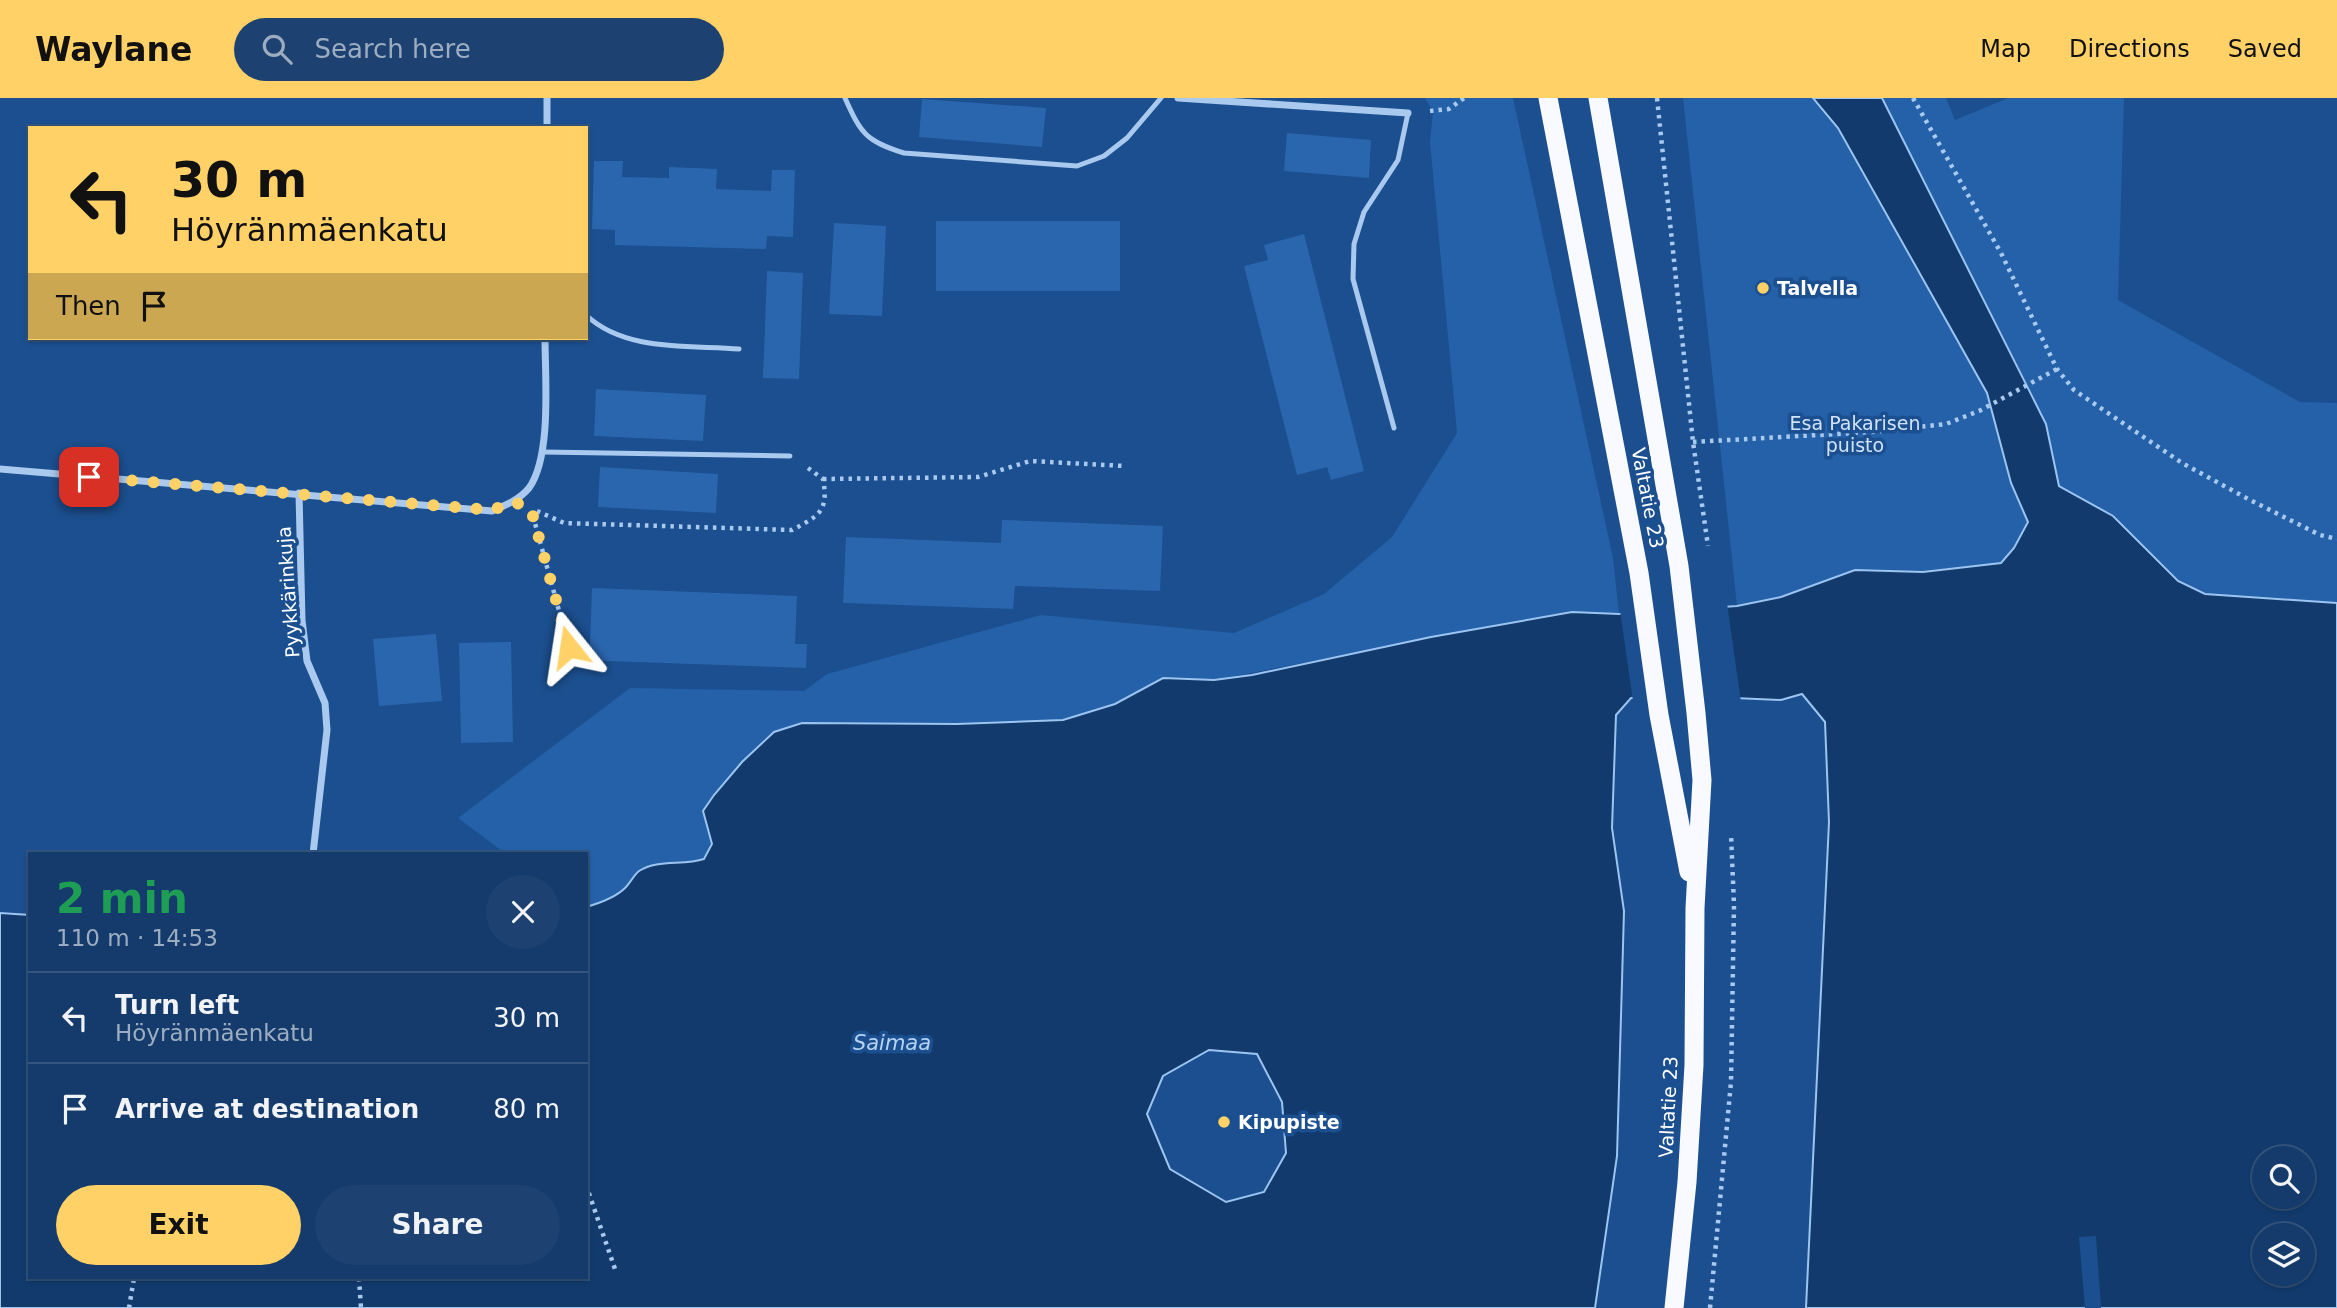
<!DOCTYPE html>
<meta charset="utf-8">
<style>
body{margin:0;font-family:"DejaVu Sans",sans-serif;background:#1d4271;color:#f1f3f6;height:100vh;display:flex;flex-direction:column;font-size:26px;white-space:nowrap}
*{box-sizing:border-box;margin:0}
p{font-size:23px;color:#9dadc1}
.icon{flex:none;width:38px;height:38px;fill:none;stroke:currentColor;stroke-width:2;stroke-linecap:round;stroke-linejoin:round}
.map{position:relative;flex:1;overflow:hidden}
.side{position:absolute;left:28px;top:754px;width:560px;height:427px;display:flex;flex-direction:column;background:#143b6b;border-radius:0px;box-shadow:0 2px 5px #0004,0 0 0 2px #33557e}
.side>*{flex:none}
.guide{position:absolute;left:28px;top:28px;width:560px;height:214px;border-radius:0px;box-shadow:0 2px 5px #0004,0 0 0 2px #33557e;background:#ffd166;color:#111;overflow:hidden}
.buttons{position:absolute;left:2252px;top:1048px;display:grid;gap:14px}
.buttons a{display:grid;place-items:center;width:63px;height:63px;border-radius:50%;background:#143b6b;box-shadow:0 2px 5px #0004,0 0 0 2px #33557e;font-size:35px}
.pin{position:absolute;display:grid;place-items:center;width:60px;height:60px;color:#fff;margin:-30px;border-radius:14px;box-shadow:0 4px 10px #0006}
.me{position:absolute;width:77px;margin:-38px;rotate:345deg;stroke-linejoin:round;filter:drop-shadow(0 0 5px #0008)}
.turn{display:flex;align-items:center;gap:24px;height:147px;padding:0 28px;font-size:32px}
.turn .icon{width:91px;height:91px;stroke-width:2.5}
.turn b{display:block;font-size:49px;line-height:60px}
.then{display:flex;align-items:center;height:66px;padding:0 28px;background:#0003;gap:14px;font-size:26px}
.round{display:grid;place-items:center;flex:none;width:74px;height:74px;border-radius:37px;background:#1d4271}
.overview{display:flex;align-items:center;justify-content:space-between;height:119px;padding:0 28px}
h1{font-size:42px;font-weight:700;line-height:52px;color:#1e9e55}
.primary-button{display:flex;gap:14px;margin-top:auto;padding:14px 28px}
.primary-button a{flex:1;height:80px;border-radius:42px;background:#ffd166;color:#111;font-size:28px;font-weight:700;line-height:80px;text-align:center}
.primary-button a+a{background:#1d4271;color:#f1f3f6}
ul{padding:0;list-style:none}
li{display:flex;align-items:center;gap:21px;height:91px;padding:0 28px;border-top:2px solid #33557e}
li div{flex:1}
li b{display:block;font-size:26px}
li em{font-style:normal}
header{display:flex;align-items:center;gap:42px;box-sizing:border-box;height:98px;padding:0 35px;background:#ffd166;color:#111}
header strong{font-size:33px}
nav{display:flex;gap:38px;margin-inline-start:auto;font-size:24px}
.search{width:490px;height:63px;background:#1d4271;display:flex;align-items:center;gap:18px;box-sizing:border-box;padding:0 24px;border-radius:38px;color:#9dadc1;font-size:26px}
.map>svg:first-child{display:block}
.green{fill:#2461a8}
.water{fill:#123a6d;stroke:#9cc4f0;stroke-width:2;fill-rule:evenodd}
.pier{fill:#1b4f8f}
.building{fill:#2a66ad}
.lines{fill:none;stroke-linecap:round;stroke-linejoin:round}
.path{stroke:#a9c9ee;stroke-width:4.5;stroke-dasharray:3.5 5;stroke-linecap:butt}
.service{stroke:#a9c9ee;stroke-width:5}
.minor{stroke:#a9c9ee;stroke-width:7}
.trunk{stroke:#f8faff;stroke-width:19}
.route{stroke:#ffd166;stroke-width:12;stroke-dasharray:0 21.6}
.poi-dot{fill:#ffd166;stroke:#1b4f8f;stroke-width:2.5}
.labels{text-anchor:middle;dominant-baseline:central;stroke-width:7;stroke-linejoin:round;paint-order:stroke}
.poi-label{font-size:19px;font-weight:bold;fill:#fff;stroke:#1b4f8f;text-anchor:start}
.park-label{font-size:19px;fill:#cfe3fa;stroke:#1b4f8f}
.street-label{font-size:19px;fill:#fff;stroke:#1b4f8f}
.water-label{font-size:21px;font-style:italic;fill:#b5d3f5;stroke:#1b4f8f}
</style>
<header>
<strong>Waylane</strong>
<div class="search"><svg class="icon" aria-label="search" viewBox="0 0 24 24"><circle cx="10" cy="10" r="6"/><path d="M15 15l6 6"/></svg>Search here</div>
<nav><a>Map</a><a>Directions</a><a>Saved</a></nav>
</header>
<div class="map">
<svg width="2337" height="1210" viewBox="0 0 2337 1210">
<rect width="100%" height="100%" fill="#1b4f8f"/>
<g class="green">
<path d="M1425,0h88l100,460 6,56 -47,-2 -358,68 -51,-2 -48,26 -52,16 -106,4 -155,-1 -28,9 -32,30 -28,33 -11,16 9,33 -8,15c-20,7 -46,0 -65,12 -5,4 -9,12 -14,17 -10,10 -25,15 -39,19v-53h-80l-48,-36 172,-130 174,3 23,-17 214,-59 193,18 90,-39 68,-57 65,-104 -27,-291 3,-30z"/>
<polygon points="1683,0 1813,0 1838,30 1987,295 2011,385 2028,424 2014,450 2001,465 1923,474 1855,472 1781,499 1737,508"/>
<polygon points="1882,0 1946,0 1955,22 2008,0 2124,0 2118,202 2300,304 2337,305 2337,505 2205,496 2178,483 2113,418 2059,388 2046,326"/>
</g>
<path class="water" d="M1813,0h69l164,326 13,62 54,30 65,65 27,13 132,9v705h-531l23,-486 -4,-100 -23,-28 -21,6 -93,-4 -57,2 -15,17 -4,113 12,83 -7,245 -22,152h-1595v-395l30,2v363h556v-371c14,-4 29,-9 39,-19 5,-5 9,-13 14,-17 19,-12 44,-5 65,-12l8,-15 -9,-33 11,-16 28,-33 32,-30 28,-9 155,1 106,-4 52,-16 48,-26 51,2 38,-5 179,-38 141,-25 47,2 118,-8 44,-9 74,-27 68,2 78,-9 13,-15 14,-26 -17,-39 -24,-90 -149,-265zM1209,952l48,4 25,48 4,51 -22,39 -38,10 -56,-33 -23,-55 16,-38zM2264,1060h39v39h-39zM2264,1138h39v38h-39z"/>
<g class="pier">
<polygon points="1727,505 1741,604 1633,603 1620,513"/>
<polygon points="2096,1138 2101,1210 2085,1210 2079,1139"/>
</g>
<g class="building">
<polygon points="922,1 1046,10 1042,49 919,39"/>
<polygon points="1287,35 1371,42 1369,80 1284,73"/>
<polygon points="594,63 623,63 622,79 669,80 669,69 717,71 716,91 771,93 772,72 795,72 793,139 767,138 766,151 615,147 615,132 592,131"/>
<rect x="936" y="123" width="184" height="70"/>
<polygon points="834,125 886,128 882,218 829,216"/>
<polygon points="1304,136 1364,373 1331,382 1327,369 1297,377 1244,168 1268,162 1264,147"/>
<polygon points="767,173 803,175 799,281 763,280"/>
<polygon points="596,291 706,297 703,343 594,338"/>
<polygon points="600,369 718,376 716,415 598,409"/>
<polygon points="1002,422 1163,428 1160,493 1015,488 1013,511 843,505 846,439 1001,445"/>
<polygon points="592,490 797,498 795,546 807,546 806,570 580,562 580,546 590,546"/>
<polygon points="436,536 442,603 379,608 373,541"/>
<polygon points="511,544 513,644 461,645 459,545"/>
</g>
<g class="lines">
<g class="path">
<polyline points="1657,0 1693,344 1708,448"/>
<polyline points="1913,0 2001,155 2057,271 2074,292 2182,365 2250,402 2320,437 2337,441"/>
<polyline points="1430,13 1449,11 1464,0"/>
<polyline points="1693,344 1872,334 1946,326 1979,313 2057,271"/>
<polyline points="823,381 978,379 1030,363 1125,368"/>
<path d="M537,413l27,12 228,7c27,-14 37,-19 31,-51l-15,-11"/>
<polyline points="533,418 569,549"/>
<polyline points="586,1087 615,1171"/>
<polyline points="359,1180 361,1210"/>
<polyline points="129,1210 134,1180"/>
<polyline points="1710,1210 1731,984 1734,807 1731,736"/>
</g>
<g class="service">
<path d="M845,0c16,36 21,43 59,55l173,13 27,-10 23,-18 34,-40"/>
<path d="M586,217c39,37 103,30 153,34"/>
<polyline points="1394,330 1353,181 1354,146 1364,114 1398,62 1408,15"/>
<polyline points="543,354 790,358"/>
</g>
<g class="minor">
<polyline points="1178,0 1408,15"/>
<polyline points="547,30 547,0"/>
<path d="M0,371l492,42c14,-6 27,-11 37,-23 23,-32 16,-111 16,-150"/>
<polyline points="299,395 302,522 307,563 325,605 327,632 313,756"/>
</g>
<g class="trunk">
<polyline points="1548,0 1639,475 1659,617 1689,774"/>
<polyline points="1598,0 1679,468 1696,615 1702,682 1695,810 1694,967 1687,1084 1674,1210"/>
</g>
</g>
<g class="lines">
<polyline class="route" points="89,379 492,412 514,404 531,411 569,549"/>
</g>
<g class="poi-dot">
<circle cx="1763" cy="190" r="7"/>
<circle cx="1224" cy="1024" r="7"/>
</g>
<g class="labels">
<g class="poi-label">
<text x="1777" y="190">Talvella</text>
<text x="1238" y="1024">Kipupiste</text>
</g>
<g class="park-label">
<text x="1855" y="325">Esa Pakarisen<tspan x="1855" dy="22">puisto</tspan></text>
</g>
<g class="street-label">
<text transform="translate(1648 400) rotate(79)">Valtatie 23</text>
<text transform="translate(288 494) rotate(-94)">Pyykkärinkuja</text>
<text transform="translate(1668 1009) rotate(-87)">Valtatie 23</text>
</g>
<g class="water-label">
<text x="892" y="945">Saimaa</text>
</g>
</g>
</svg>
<div class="buttons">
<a><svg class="icon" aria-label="search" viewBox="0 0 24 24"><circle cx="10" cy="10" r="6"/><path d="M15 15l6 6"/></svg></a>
<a><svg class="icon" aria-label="layers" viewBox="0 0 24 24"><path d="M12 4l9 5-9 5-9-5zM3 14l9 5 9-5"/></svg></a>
</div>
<div class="pin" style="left:89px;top:379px;background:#d93025"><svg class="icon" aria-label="arrive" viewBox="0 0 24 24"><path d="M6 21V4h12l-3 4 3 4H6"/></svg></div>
<svg class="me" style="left:569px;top:549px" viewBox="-20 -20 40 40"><path d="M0-17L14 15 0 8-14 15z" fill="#ffd166" stroke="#fff" stroke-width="4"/></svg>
<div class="guide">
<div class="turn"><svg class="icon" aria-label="left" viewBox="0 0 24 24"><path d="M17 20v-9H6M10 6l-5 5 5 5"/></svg><div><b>30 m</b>Höyränmäenkatu</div></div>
<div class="then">Then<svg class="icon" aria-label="arrive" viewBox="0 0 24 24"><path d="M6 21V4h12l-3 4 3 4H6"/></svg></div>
</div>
<section class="side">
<div class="overview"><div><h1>2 min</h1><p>110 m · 14:53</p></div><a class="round"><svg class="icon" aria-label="close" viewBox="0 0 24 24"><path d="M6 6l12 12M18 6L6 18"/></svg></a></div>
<ul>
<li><svg class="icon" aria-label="left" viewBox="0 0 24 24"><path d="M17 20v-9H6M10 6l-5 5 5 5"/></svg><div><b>Turn left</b><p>Höyränmäenkatu</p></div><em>30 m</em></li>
<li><svg class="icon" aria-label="arrive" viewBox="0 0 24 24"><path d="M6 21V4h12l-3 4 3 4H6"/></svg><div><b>Arrive at destination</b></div><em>80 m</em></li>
</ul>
<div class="primary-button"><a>Exit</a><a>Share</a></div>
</section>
</div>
